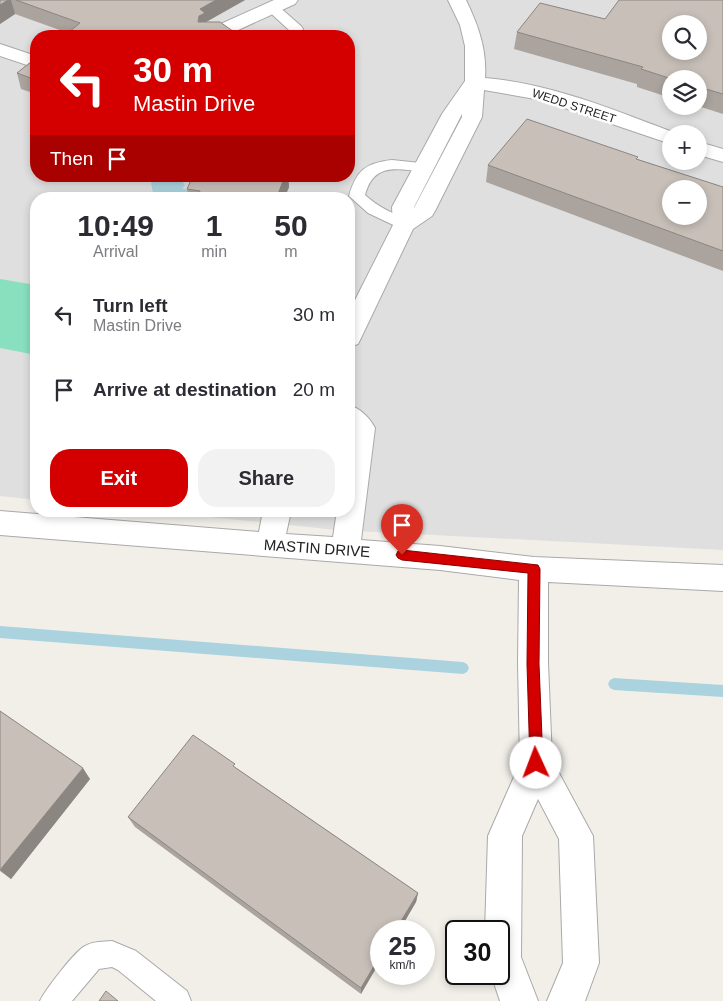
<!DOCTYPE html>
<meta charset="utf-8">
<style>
body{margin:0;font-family:Arial,sans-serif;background:#f2f2f3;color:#2b2b33;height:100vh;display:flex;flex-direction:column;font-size:19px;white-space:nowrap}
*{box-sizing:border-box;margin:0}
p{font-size:16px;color:#7c7c81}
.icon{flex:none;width:28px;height:28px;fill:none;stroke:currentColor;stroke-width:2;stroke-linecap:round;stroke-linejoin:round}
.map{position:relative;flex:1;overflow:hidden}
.side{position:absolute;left:30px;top:192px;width:325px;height:325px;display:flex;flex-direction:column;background:#fff;border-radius:20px;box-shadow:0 2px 8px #0003}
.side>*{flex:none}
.top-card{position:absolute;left:30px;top:30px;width:325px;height:152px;border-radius:20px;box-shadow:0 2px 8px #0003;background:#d40000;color:#fff;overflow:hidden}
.buttons{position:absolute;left:662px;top:15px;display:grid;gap:10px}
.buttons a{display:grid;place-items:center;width:45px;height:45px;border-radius:50%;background:#fff;box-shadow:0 2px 8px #0003;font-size:25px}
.speed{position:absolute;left:370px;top:920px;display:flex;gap:10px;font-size:25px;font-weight:700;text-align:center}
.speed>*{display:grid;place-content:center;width:65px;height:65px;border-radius:50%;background:#fff;box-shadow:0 2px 8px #0003;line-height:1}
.speed small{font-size:12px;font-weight:400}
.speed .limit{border:2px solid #111;border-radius:8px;background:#fff;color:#111}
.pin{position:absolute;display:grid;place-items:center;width:42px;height:42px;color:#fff;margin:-51px -21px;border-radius:50% 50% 50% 0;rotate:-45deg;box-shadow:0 0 5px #0007}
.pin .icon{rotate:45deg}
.me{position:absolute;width:55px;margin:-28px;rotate:358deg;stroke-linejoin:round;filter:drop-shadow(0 0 4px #0008)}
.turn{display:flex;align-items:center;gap:18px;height:105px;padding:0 20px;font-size:22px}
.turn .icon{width:65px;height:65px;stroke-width:2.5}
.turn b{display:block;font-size:35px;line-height:42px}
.then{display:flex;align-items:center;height:48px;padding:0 20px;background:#0003;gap:10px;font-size:19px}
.eta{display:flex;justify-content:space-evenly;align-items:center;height:85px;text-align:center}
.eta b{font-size:30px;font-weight:700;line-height:35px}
.primary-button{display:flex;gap:10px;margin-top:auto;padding:10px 20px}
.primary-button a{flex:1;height:58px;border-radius:20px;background:#d40000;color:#fff;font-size:20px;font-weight:700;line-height:58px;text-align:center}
.primary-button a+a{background:#f2f2f3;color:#2b2b33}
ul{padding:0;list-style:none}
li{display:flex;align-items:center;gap:15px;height:75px;padding:0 20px}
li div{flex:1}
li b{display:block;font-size:19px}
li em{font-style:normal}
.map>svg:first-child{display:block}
.residential{fill:#e0dfdf;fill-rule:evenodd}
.pitch{fill:#88e0be}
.water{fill:#aad3df}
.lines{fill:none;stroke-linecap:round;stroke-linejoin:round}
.stream{fill:#aad3df;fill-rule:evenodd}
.lane-casing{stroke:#a9a9a9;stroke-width:2}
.street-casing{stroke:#a9a9a9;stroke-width:2}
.lane{fill:#fff;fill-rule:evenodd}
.street{fill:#fff;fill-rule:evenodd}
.wall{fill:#aba49e}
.shaded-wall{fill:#8b8681}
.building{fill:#c7bfb8;stroke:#8b8681;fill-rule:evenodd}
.route{fill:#d40000;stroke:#8a0000}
.labels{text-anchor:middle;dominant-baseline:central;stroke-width:5;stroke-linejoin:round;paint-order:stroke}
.far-street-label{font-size:12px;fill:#222;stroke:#fff}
.street-label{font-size:15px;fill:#222;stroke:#fff}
</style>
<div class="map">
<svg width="723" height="1001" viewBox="0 0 723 1001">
<rect width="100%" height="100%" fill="#f2efe9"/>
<path class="residential" d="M0,0h723v550l-386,-20 -185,-19h197v-312h-313v301l-36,-4zM671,24h28v27h-28zM36,36h313v140h-313zM671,79h28v27h-28zM671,134h28v27h-28zM671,189h28v27h-28z"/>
<polygon class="pitch" points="0,279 36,285 36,355 0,348"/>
<polygon class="water" points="157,178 164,178 170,182 182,180 185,186 182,188 190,191 190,199 151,199 153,193 151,183"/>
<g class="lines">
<g class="stream">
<polygon points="0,626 463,662 467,664 469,668 467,672 463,674 0,638"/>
<polygon points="614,678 723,685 723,697 614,690 610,688 608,684 610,680"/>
</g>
<defs>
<g id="lane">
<polygon points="272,4 277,5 301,26 303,29 300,36 286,36 289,30 265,8"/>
<path d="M392,160l38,4 3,3 -3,3 -5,2c-28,-3 -51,-10 -60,23 13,12 29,19 45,26l2,4 -2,4 -6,1 -36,-17 -19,-17c7,-25 16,-33 43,-36z"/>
<path d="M112,941l24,10 51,40 4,10h-35l-38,-31 -6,-3 -13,2 -27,32h-32c5,-11 35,-50 45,-55 8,-5 18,-4 27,-5z"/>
</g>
<g id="street">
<polygon points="274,0 298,0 295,4 225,36 201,36 203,32"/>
<path d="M448,0h18c12,25 21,49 19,78 66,5 132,33 193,56h-7v10l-130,-44 -57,-10 -2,27 -47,94 -3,5 -19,13 -52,109 -3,6 -9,3v-35l44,-87 -1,-18 50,-93 23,-33v-35l-5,-21zM462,114v3l-48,91v-1z"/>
<polygon points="0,44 36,56 36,68 0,56"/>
<polygon points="699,142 723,149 723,162 699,155"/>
<path d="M349,405c12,4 20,12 26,23l-14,112 79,6 94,11 189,8v26l-175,-9v81l4,97 41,76 6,127 -14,38h-38l16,-38 -4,-124 -21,-40 -16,37 -1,121 17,44h-38l-9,-27h8v-43h-14l3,-95 32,-73 -2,-100 1,-83 -79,-10 -440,-35v-24l259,21 4,-21h28l-5,23 47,3 4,-26h12z"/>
</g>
</defs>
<use href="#lane" class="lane-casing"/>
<use href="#street" class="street-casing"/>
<use href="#lane" class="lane"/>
<use href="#street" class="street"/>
</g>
<g class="wall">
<polygon points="0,0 245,0 206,22 68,33 15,14 0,24"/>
<polygon points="723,0 723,114 698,106 699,79 671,79 671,98 637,87 637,84 514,49 517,32 605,19"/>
<polygon points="36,58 36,94 21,89 17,73"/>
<polygon points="637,159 723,187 723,271 486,182 488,165"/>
<polygon points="193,176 288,176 289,187 284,199 189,199 187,189"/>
<polygon points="0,711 90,779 11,879 0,871"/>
<polygon points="236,768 418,893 416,902 399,931 381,931 361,994 135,827 128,817"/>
</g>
<g class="shaded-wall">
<polygon points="8,0 11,0 15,14 0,24 0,5"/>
<polygon points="216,0 245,0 206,22 198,22 200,9"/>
<polygon points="281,176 288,176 289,187 284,199 276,199"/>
<polygon points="83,768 90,779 11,879 0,870"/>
<polygon points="418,893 416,902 399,931 395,931"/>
<polygon points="381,954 381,960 361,994 361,988"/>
</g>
<g class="building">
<polygon points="0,0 8,0 0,5"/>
<polygon points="16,0 216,0 200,9 205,13 199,16 198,22 220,22 237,34 231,36 64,36 80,23"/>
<path d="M619,0h104v94l-24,-7v-8h-27l-31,-10 2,-2 -126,-35 23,-29 65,16zM671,24h28v27h-28z"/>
<polygon points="36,58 36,80 17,73"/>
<path d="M527,119l111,38 -2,2 87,28v64l-235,-86zM671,189h28v27h-28z"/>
<polygon points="193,176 285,176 276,199 197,199 200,191 187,189"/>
<polygon points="0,711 83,768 0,870"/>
<polygon points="193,735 235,764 233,766 418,893 395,931 381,931 381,954 361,988 128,817"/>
<polygon points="106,991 118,1001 99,1001"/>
</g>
<polygon class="route" points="402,550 538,565 540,569 539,664 543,763 541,768 536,770 532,768 530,763 527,664 528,573 402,560 398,558 396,555 398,551"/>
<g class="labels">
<g class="far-street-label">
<text transform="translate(574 106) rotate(18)">WEDD STREET</text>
</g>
<g class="street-label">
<text transform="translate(317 548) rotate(4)">MASTIN DRIVE</text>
</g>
</g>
</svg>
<div class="buttons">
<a><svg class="icon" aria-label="search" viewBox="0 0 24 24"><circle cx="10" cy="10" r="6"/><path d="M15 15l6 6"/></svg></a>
<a><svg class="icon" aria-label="layers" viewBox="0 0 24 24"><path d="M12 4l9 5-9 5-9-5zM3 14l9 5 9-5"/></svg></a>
<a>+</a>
<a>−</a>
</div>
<div class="speed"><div>25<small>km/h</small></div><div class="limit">30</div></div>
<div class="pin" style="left:402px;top:555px;background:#d93025"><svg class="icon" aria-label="arrive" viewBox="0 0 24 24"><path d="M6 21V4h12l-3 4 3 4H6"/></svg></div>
<svg class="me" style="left:536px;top:763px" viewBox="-20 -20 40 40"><circle r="19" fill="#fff"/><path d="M0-13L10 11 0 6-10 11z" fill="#d40000"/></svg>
<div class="top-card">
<div class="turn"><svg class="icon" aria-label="left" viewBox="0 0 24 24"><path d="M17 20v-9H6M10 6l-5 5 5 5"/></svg><div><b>30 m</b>Mastin Drive</div></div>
<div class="then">Then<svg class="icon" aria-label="arrive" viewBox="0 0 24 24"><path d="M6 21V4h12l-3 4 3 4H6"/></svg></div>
</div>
<section class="side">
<div class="eta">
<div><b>10:49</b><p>Arrival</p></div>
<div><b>1</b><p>min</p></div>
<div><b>50</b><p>m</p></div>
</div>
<ul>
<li><svg class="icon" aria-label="left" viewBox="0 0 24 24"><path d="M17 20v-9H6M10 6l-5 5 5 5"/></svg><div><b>Turn left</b><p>Mastin Drive</p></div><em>30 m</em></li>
<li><svg class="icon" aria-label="arrive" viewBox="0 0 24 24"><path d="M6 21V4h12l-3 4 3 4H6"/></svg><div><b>Arrive at destination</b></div><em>20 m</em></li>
</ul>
<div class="primary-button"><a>Exit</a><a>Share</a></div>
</section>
</div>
